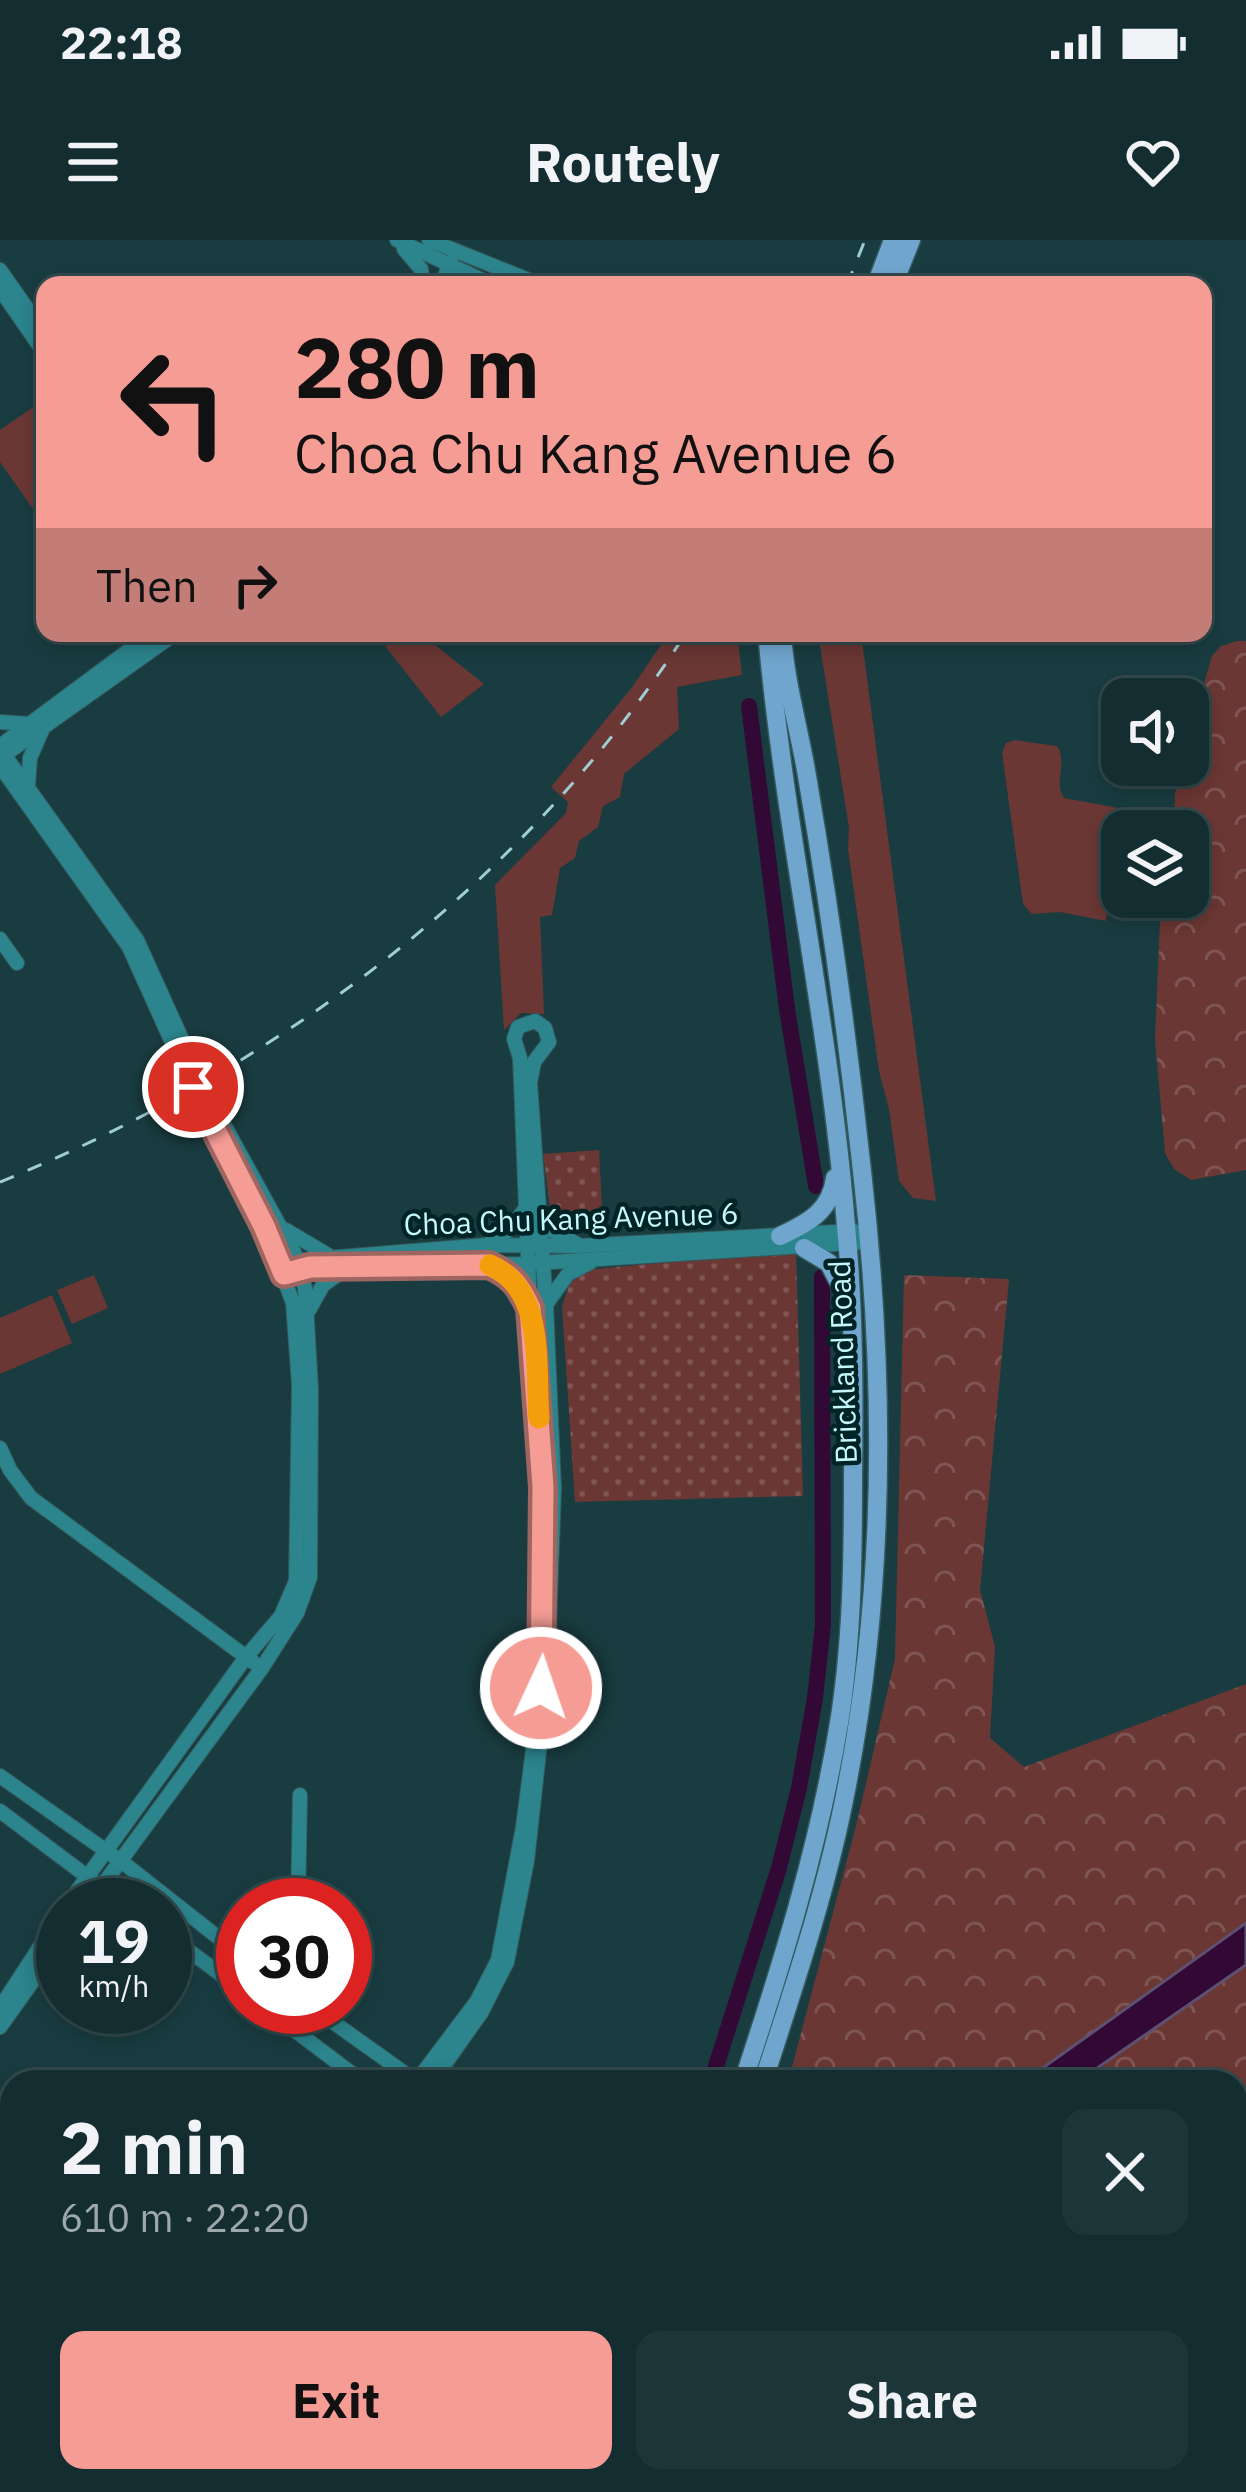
<!DOCTYPE html>
<meta charset="utf-8">
<style>
body{margin:0;font-family:"IBM Plex Sans",sans-serif;background:#1c3538;color:#f1f3f6;height:100vh;display:flex;flex-direction:column;font-size:45px;white-space:nowrap}
*{box-sizing:border-box;margin:0}
p{font-size:39px;color:#9da8ab}
.icon{flex:none;width:66px;height:66px;fill:none;stroke:currentColor;stroke-width:2;stroke-linecap:round;stroke-linejoin:round}
.map{position:relative;flex:1;overflow:hidden}
.drawer{position:absolute;left:0px;top:1830px;width:1248px;height:423px;display:flex;flex-direction:column;background:#132d30;border-radius:36px 36px 0 0;box-shadow:0 6px 18px #0003,0 0 0 3px #32494c}
.drawer>*{flex:none}
.top-card{position:absolute;left:36px;top:36px;width:1176px;height:366px;border-radius:24px;box-shadow:0 6px 18px #0003,0 0 0 3px #32494c;background:#f59c95;color:#111;overflow:hidden}
.tools{position:absolute;left:1101px;top:438px;display:grid;gap:24px}
.tools a{display:grid;place-items:center;width:108px;height:108px;border-radius:24px;background:#132d30;box-shadow:0 6px 18px #0003,0 0 0 3px #32494c;font-size:60px}
.speed{position:absolute;left:36px;top:1638px;display:flex;gap:24px;font-size:60px;font-weight:700;text-align:center}
.speed>*{display:grid;place-content:center;width:156px;height:156px;border-radius:50%;background:#132d30;box-shadow:0 6px 18px #0003,0 0 0 3px #32494c;line-height:1}
.speed small{font-size:30px;font-weight:400}
.speed .limit{border:18px solid #d22;background:#fff;color:#111}
.pin{position:absolute;display:grid;place-items:center;width:102px;height:102px;color:#fff;margin:-51px;border:6px solid #fff;border-radius:50%;box-shadow:0 3px 12px #0007}
.me{position:absolute;width:132px;margin:-66px;rotate:3deg;stroke-linejoin:round;filter:drop-shadow(0 0 9px #0008)}
.turn{display:flex;align-items:center;gap:42px;height:252px;padding:0 60px;font-size:54px}
.turn .icon{width:156px;height:156px;stroke-width:2.5}
.turn b{display:block;font-size:84px;line-height:102px}
.then{display:flex;align-items:center;height:114px;padding:0 60px;background:#0003;gap:24px;font-size:45px}
.round{display:grid;place-items:center;flex:none;width:126px;height:126px;border-radius:24px;background:#1c3538}
.overview{display:flex;align-items:center;justify-content:space-between;height:204px;padding:0 60px}
h1{font-size:72px;font-weight:800;line-height:90px}
.primary-button{display:flex;gap:24px;margin-top:auto;padding:24px 60px}
.primary-button a{flex:1;height:138px;border-radius:24px;background:#f59c95;color:#111;font-size:48px;font-weight:800;line-height:138px;text-align:center}
.primary-button a+a{background:#1c3538;color:#f1f3f6}
.status{display:flex;justify-content:space-between;align-items:center;height:84px;padding:0 60px;background:#132d30;direction:ltr}
.status svg{height:33px;fill:currentColor}
header{display:flex;justify-content:space-between;align-items:center;height:156px;padding:0 60px;background:#132d30;font-size:54px;font-weight:800}
.map>svg:first-child{display:block}
.grass{fill:url(#grass-dots)}
.forest{fill:url(#forest-crowns)}
.park{fill:#6a3734}
.water{fill:#320835;stroke:#5e5071;stroke-width:3}
.lines{fill:none;stroke-linecap:round;stroke-linejoin:round}
.river{stroke:#320835;stroke-width:16}
.minor-casing{stroke:#335a5e;stroke-width:16}
.major-casing{stroke:#335a5e;stroke-width:21}
.minor{stroke:#2c848c;stroke-width:14}
.major{stroke:#70a6ce;stroke-width:18}
.rail{stroke:#9ecdd2;stroke-width:3;stroke-dasharray:15 15;stroke-linecap:butt}
.minor-bridge-casing{stroke:#335a5e;stroke-width:16;stroke-linecap:butt}
.minor-bridge{stroke:#2c848c;stroke-width:14}
.route-casing{stroke:#9f6561;stroke-width:30}
.route{stroke:#f59c95;stroke-width:21}
.slow{stroke:#f59e0b;stroke-width:21}
.labels{text-anchor:middle;dominant-baseline:central;stroke-width:9;stroke-linejoin:round;paint-order:stroke}
.street-label{font-size:30px;fill:#c5f7fd;stroke:#002326}
</style>
<div class="status"><b>22:18</b><svg viewBox="0 0 49 12"><path d="M0 12V9h3v3zM5 12V6h3v6zM10 12V3h3v9zM15 12V0h3v12zM26 1h20v11H26zM47 4h2v5h-2z"/></svg></div>
<header><svg class="icon" aria-label="menu" viewBox="0 0 24 24"><path d="M4 6h16M4 12h16M4 18h16"/></svg>Routely<svg class="icon" aria-label="heart" viewBox="0 0 24 24"><path d="M12 20l-8-8c-3-5 5-10 8-4 3-6 11-1 8 4z"/></svg></header>
<div class="map">
<svg width="1246" height="2252" viewBox="0 0 1246 2252">
<defs>
<pattern id="grass-dots" width="8" height="8" patternUnits="userSpaceOnUse" patternTransform="scale(3)"><rect width="8" height="8" fill="#6a3734"/><path d="M2 2h.1M6 6h.1" fill="none" stroke="#7e5552" stroke-width="1.8" stroke-linecap="round"/></pattern>
<pattern id="forest-crowns" width="20" height="18" patternUnits="userSpaceOnUse" patternTransform="scale(3)"><rect width="20" height="18" fill="#6a3734"/><path d="M2 6a3 3 0 1 1 6 0M12 15a3 3 0 1 1 6 0" fill="none" stroke="#7e5552"/></pattern>
</defs>
<rect width="100%" height="100%" fill="#193c40"/>
<g class="grass">
<polygon points="599,910 603,990 563,989 551,974 543,914"/>
<polygon points="796,1010 803,1256 575,1262 562,1067 569,1045 585,1030"/>
</g>
<g class="forest">
<polygon points="1237,401 1246,401 1246,930 1191,940 1174,929 1165,913 1155,799 1161,657 1188,657 1188,591 1174,591 1175,554 1182,525 1188,525 1188,499 1212,416 1221,406"/>
<polygon points="904,1035 1009,1039 980,1350 995,1407 990,1498 1024,1527 1246,1444 1246,1683 1023,1842 788,1842 856,1586 895,1419"/>
<polygon points="1246,1725 1246,1900 1236,1903 1236,1842 1077,1842"/>
<polygon points="751,2241 945,2241 939,2252 745,2252"/>
</g>
<g class="park">
<polygon points="45,159 45,286 0,222 0,190"/>
<polygon points="401,393 420,393 484,444 441,477 385,406"/>
<polygon points="669,393 737,393 742,435 677,447 679,489 624,534 620,557 603,566 598,587 579,601 575,618 560,628 552,675 540,677 544,774 521,773 504,790 495,645 566,573 568,562 551,547 633,446"/>
<polygon points="818,393 861,393 936,961 913,958 899,941 889,869 879,831 848,609 849,588"/>
<path d="M1015,500l42,6c11,17 -4,36 7,52l54,10 -12,113 -46,-9 -28,2 -9,-10 -21,-151 4,-10z"/>
<polygon points="94,1035 108,1068 72,1084 57,1050"/>
<polygon points="52,1055 72,1103 0,1134 0,1078"/>
</g>
<polygon class="water" points="1246,1683 1246,1725 1077,1842 1023,1842"/>
<g class="lines">
<g class="river">
<polyline points="749,466 787,769 816,946"/>
<polyline points="711,1842 779,1628 799,1548 815,1458 823,1385 822,1037"/>
</g>
<defs>
<g id="minor">
<polyline points="397,0 493,45"/>
<polyline points="429,0 541,45"/>
<polyline points="404,9 421,29 423,45"/>
<polyline points="0,30 45,94"/>
<polyline points="441,45 451,22"/>
<polyline points="0,49 45,114"/>
<polyline points="0,482 30,484"/>
<polyline points="0,506 152,393"/>
<polyline points="0,509 137,700 189,815"/>
<polyline points="0,518 176,393"/>
<polyline points="0,526 129,707 180,820"/>
<polyline points="28,546 30,518 43,488"/>
<polyline points="0,699 17,723"/>
<polyline points="540,973 554,992 577,1004"/>
<polyline points="286,990 328,1015"/>
<polyline points="490,1003 510,989 525,969"/>
<polyline points="290,1021 487,1005 579,1006 854,991"/>
<polyline points="318,1027 521,1024 867,1002"/>
<polyline points="494,1027 515,1040 527,1061"/>
<polyline points="547,1063 568,1034 591,1022"/>
<polyline points="309,1070 323,1045 348,1027"/>
<polyline points="0,1208 10,1230 31,1258 253,1422"/>
<polyline points="0,1536 126,1625 243,1717"/>
<polyline points="0,1571 125,1665"/>
<polyline points="67,1665 246,1417 281,1376 296,1341 299,1145 293,1063 264,986 205,875"/>
<polyline points="88,1665 262,1428 297,1373 310,1337 311,1149 305,1048 294,1012 216,870"/>
<polyline points="298,1665 300,1555"/>
<polyline points="165,1693 243,1751"/>
<polyline points="264,1767 363,1842"/>
<polyline points="312,1767 417,1842"/>
<polyline points="0,1768 63,1671"/>
<polyline points="0,1787 63,1699"/>
<polyline points="416,1842 477,1761 498,1720 523,1587 541,1448 543,1247 530,1068 520,818 514,799 518,787 535,781 545,788 549,802 534,822 530,843 546,1065 554,1249 547,1440 527,1621 507,1722 481,1773 432,1842"/>
<polyline points="0,1915 12,1921"/>
<polyline points="0,1929 12,1935"/>
<polyline points="1004,2241 1028,2252"/>
</g>
<g id="major">
<polyline points="876,45 893,0"/>
<polyline points="893,45 911,0"/>
<path d="M780,996c28,-13 51,-25 55,-58"/>
<polyline points="804,1008 829,1023 844,1052"/>
<path d="M743,1842c39,-118 76,-236 96,-359 13,-80 14,-162 14,-244 1,-84 1,-169 -7,-253 -16,-199 -61,-394 -79,-593"/>
<path d="M763,1842c32,-98 65,-196 84,-297 39,-200 38,-412 15,-614 -14,-130 -33,-267 -55,-395 -8,-48 -22,-94 -25,-143"/>
<polyline points="580,2252 585,2241"/>
<polyline points="604,2252 610,2241"/>
</g>
</defs>
<use href="#minor" class="minor-casing"/>
<use href="#major" class="major-casing"/>
<use href="#minor" class="minor"/>
<use href="#major" class="major"/>
<g class="rail">
<polyline points="847,45 865,0"/>
<path d="M0,942c274,-112 525,-298 686,-549"/>
</g>
<defs>
<g id="minor-bridge">
<polyline points="189,815 216,870"/>
<polyline points="180,820 205,875"/>
</g>
</defs>
<use href="#minor-bridge" class="minor-bridge-casing"/>
<use href="#minor-bridge" class="minor-bridge"/>
</g>
<g class="lines">
<defs>
<path id="route" d="M193,847l71,139 20,48 26,-7 179,-2c23,10 31,21 41,43l13,179 -2,201"/>
</defs>
<use href="#route" class="route-casing"/>
<use href="#route" class="route"/>
<path class="slow" d="M490,1025c56,24 45,101 49,153"/>
</g>
<g class="labels">
<g class="street-label">
<text transform="translate(571 978) rotate(-2)">Choa Chu Kang Avenue 6</text>
<text transform="translate(842 1122) rotate(-92)">Brickland Road</text>
</g>
</g>
</svg>
<div class="tools">
<a><svg class="icon" aria-label="sound" viewBox="0 0 24 24"><path d="M4 9h4l5-4v14l-5-4H4zM17 9q2 3 0 6"/></svg></a>
<a><svg class="icon" aria-label="layers" viewBox="0 0 24 24"><path d="M12 4l9 5-9 5-9-5zM3 14l9 5 9-5"/></svg></a>
</div>
<div class="speed"><div>19<small>km/h</small></div><div class="limit">30</div></div>
<div class="pin" style="left:193px;top:847px;background:#d93025"><svg class="icon" aria-label="arrive" viewBox="0 0 24 24"><path d="M6 21V4h12l-3 4 3 4H6"/></svg></div>
<svg class="me" style="left:541px;top:1448px" viewBox="-20 -20 40 40"><circle r="17" fill="#f59c95" stroke="#fff" stroke-width="3"/><path d="M0-11L8 9 0 5-8 9z" fill="#fff"/></svg>
<div class="top-card">
<div class="turn"><svg class="icon" aria-label="left" viewBox="0 0 24 24"><path d="M17 20v-9H6M10 6l-5 5 5 5"/></svg><div><b>280 m</b>Choa Chu Kang Avenue 6</div></div>
<div class="then">Then<svg class="icon" aria-label="right" viewBox="0 0 24 24"><path d="M7 20v-9h11M14 6l5 5-5 5"/></svg></div>
</div>
<section class="drawer">
<div class="overview"><div><h1>2 min</h1><p>610 m · 22:20</p></div><a class="round"><svg class="icon" aria-label="close" viewBox="0 0 24 24"><path d="M6 6l12 12M18 6L6 18"/></svg></a></div>
<div class="primary-button"><a>Exit</a><a>Share</a></div>
</section>
</div>
